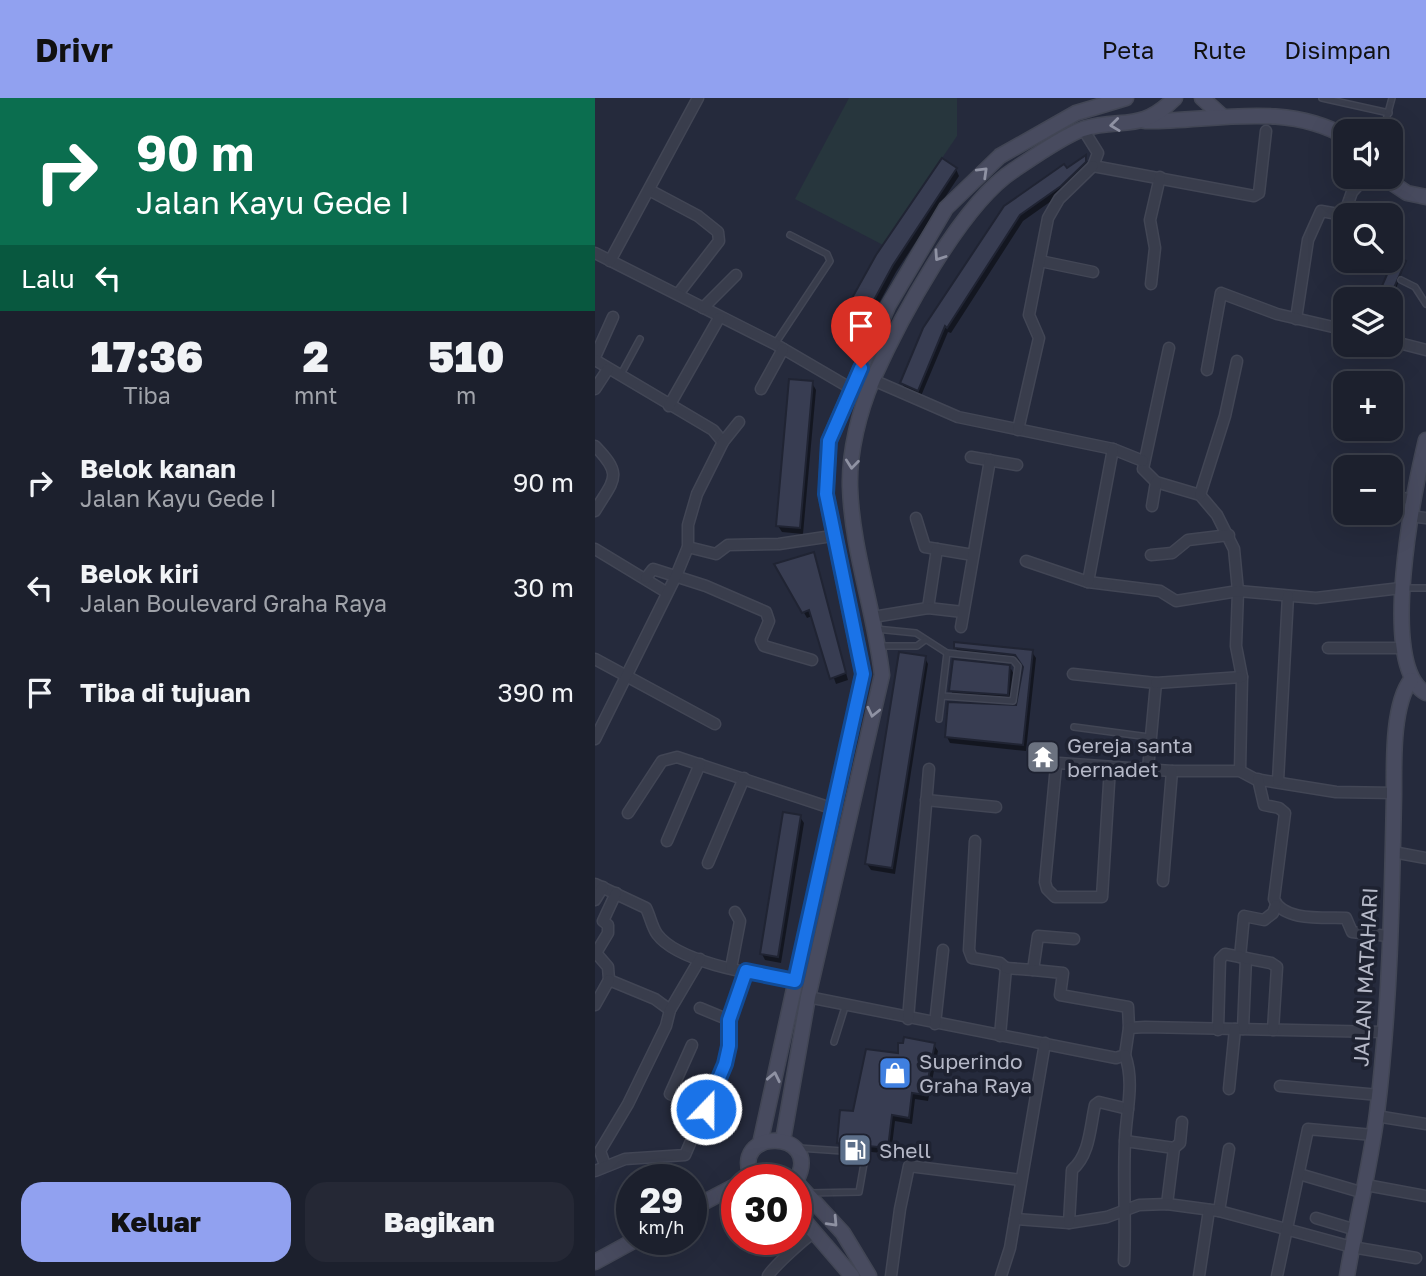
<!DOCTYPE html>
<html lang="id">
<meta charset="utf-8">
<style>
body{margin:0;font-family:"Golos Text",sans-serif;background:#252835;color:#f1f3f6;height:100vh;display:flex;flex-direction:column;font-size:26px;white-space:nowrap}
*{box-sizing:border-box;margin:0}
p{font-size:23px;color:#a0a3aa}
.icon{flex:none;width:38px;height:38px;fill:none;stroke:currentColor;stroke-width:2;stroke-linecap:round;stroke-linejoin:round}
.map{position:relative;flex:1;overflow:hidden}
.side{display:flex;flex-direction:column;background:#1c202d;width:595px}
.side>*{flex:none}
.banner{background:#0b6e4f;color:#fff;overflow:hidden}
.tools{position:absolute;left:738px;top:21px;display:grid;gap:14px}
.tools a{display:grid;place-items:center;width:70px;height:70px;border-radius:14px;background:#1c202d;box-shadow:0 7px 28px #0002,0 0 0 2px #3a3e49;font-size:35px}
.speed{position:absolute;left:21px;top:1066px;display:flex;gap:14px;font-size:35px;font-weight:700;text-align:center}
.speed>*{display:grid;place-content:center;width:91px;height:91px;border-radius:50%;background:#1c202d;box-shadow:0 7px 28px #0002,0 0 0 2px #3a3e49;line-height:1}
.speed small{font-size:18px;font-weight:400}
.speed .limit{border:10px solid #d22;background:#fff;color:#111}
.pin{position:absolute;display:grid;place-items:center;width:60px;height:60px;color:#fff;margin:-72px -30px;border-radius:50% 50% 50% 0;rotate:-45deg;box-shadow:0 0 7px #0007}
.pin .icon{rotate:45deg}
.me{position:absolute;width:77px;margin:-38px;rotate:22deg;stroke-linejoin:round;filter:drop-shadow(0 0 5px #0008)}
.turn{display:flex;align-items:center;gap:24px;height:147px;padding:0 21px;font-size:32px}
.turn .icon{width:91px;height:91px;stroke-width:2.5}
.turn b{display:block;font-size:49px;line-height:60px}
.then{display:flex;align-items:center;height:66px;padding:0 21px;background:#0003;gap:14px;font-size:26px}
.eta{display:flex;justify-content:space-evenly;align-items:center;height:119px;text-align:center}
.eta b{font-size:42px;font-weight:800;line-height:49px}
.button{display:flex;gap:14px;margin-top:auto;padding:14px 21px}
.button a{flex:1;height:80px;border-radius:21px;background:#91a1f0;color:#111;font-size:28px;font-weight:800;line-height:80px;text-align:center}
.button a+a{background:#252835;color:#f1f3f6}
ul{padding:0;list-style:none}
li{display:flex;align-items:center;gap:21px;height:105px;padding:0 21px}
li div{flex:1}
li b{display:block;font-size:26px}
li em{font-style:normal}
header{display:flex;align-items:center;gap:42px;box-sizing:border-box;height:98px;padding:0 35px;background:#91a1f0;color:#111}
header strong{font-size:33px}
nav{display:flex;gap:38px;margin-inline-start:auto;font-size:24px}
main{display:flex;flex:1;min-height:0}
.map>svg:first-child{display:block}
.green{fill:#27363d}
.shadow{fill:#0007}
.building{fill:#383d52;stroke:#202433;stroke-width:2}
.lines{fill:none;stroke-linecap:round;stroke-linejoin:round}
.lane-casing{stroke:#424655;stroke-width:8}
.street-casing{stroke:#424655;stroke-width:13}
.secondary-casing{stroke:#424655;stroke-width:17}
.lane{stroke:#393d4c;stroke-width:5}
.street{stroke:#393d4c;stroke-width:10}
.secondary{stroke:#484b5f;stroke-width:14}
.oneway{stroke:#8f92a3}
.route-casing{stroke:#114b97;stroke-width:18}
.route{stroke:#1a73e8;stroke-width:12}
.labels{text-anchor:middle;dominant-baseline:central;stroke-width:7;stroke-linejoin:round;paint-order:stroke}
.poi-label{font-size:21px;fill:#b5b8c7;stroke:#1e2231;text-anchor:start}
.street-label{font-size:21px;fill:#b5b8c7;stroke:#1e2231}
</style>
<header>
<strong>Drivr</strong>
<nav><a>Peta</a><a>Rute</a><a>Disimpan</a></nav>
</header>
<main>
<section class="side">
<div class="banner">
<div class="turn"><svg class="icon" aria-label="right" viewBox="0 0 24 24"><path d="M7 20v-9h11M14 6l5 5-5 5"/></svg><div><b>90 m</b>Jalan Kayu Gede I</div></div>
<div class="then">Lalu<svg class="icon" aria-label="left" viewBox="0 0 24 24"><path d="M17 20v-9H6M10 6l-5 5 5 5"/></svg></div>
</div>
<div class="eta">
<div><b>17:36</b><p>Tiba</p></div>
<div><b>2</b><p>mnt</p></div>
<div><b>510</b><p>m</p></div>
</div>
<ul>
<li><svg class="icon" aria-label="right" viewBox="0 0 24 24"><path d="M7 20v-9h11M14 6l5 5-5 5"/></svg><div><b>Belok kanan</b><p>Jalan Kayu Gede I</p></div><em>90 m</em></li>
<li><svg class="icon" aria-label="left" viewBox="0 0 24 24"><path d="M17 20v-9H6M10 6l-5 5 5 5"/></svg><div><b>Belok kiri</b><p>Jalan Boulevard Graha Raya</p></div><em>30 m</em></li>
<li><svg class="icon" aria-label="arrive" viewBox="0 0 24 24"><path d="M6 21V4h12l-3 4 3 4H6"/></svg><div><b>Tiba di tujuan</b></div><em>390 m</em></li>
</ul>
<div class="button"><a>Keluar</a><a>Bagikan</a></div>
</section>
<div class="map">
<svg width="831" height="1178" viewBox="0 0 831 1178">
<rect width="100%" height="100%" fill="#252a3c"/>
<polygon class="green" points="254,0 362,0 362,38 288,147 200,101"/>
<g class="shadow">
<polygon points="490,60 494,66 469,94 428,123 356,235 353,234 326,298 311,292 307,285 410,109"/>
<polygon points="361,71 364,78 301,174 264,242 248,233 244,227"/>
<polygon points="810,164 800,194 791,190 789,188"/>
<polygon points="217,285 221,292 208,436 187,434 183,428"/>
<polygon points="218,456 253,582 241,586 217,518 212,520 182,467"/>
<polygon points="361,550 437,554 441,560 431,653 355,645 352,639 422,609 430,570 425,563 364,556"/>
<polygon points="330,560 333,566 300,776 276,772 272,766"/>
<polygon points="359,563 416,571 420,578 416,603 360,599 356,593"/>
<polygon points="205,719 209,725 186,865 170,862 167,856"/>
<polygon points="339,947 343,953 333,1003 320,1001 317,1026 300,1023 296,1056 247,1051 243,1045 259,1015 305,957"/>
</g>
<g class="building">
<polygon points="491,57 491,64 466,88 425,117 352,230 350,228 323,293 305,285 328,230 409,108 469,66 472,70"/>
<polygon points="347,60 362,70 298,167 260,237 242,227 281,157"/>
<polygon points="800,158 811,163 798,192 787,188"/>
<polygon points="194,281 218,283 205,430 181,428"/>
<polygon points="219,454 251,575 235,581 214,512 207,515 179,466"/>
<polygon points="359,544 438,552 428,647 350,639 353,604 421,607 428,569 420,557 359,550"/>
<polygon points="304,554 331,558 297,770 270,766"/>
<polygon points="358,561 415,567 413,597 354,593"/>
<polygon points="188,714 206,717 183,859 165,856"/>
<polygon points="309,939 340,945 330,997 317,995 314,1020 297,1017 293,1050 242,1045 245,1012 258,1013 271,951 303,955 303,945 308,945"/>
</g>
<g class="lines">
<defs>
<g id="lane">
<polyline points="727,0 794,15"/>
<polyline points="788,33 797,0"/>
<polyline points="806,182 820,189 831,206"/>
<polyline points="180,246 235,163 232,156 195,137"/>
<polyline points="25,278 45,241"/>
<polyline points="809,490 831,490"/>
<polyline points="281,531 321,535 352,555 418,562 423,568 418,603 347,598"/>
<polyline points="286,548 322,548 330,542"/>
<polyline points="344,621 352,555"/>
<polyline points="479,629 554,639"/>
<polyline points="239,944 250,909"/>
<polyline points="204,1050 262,1054 270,1060 264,1094 214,1095"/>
</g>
<g id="street">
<polyline points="488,31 503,55 498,68 659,98 664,95 671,33"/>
<polyline points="56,93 103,118 123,134 124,143 83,196"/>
<polyline points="0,155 180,246 257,291"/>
<polyline points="15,163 103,0"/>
<polyline points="445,163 498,174"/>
<polyline points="556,186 560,150 555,122 565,79"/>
<polyline points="765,201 765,200"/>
<polyline points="108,210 141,177"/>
<polyline points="701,221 713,142 726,113 749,117 757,94 771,79"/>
<polyline points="796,243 831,252"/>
<polyline points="574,250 548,371 561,384 605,397 622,417 639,451 643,493 641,548 647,579 645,673"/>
<polyline points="0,259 18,219"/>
<polyline points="0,262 118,332 128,344"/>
<polyline points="612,272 626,195 682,216 751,232"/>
<polyline points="278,282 363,319 518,351 548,363"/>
<polyline points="0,291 13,271"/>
<polyline points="166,291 188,251"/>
<polyline points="74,308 124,220"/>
<polyline points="423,332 444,240 434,217 453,120 464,101 498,68"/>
<path d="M0,348c29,30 19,33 0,65"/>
<polyline points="376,359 422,367"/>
<polyline points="605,397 630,318 642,263"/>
<polyline points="796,397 817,402"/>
<polyline points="557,408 561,384"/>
<polyline points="814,418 831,420"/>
<polyline points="321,420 330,449 378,457"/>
<polyline points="93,449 121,456 133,447 184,446 237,438"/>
<polyline points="0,451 71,494"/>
<polyline points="556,457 577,455 593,442 634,437"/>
<polyline points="431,463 493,484 565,493 581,503 643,493 721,500 806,490"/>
<polyline points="51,480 58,471 111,488 171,514 174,523 166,542 169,548 217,562"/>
<polyline points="493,484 518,351"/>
<polyline points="333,510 342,451"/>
<polyline points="278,519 333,510 368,514"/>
<polyline points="366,529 395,362"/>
<polyline points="733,550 810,550"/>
<polyline points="0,561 120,626"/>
<polyline points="478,576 561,585 553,671"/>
<polyline points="561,585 647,579"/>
<polyline points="0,641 81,478 93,449 93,427 102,396 128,344 144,324"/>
<polyline points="515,669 507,799 460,799 452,791 450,784 461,668 464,665 577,673 645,673 660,681 741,694 799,695"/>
<path d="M663,681l6,26 15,3 6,5 -11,86c9,23 52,18 72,19l6,14 36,4"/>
<polyline points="683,683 693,498"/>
<polyline points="331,702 401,709"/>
<polyline points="33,715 67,663 82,659 236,710"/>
<polyline points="72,743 105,666"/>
<polyline points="380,743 374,852 377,860 405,865 411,870 405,938"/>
<polyline points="798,754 831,760"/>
<polyline points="113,765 149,680"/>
<polyline points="568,783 577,673"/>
<path d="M0,786l51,24c4,8 6,19 11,26 22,30 103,41 138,47"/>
<polyline points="0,802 8,789"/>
<polyline points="645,859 649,818 669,822 678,815 681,807"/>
<polyline points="136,870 145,823 140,814"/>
<polyline points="411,870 438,872 443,838 479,841"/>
<polyline points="438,872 468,875 465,897 533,909 534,930"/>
<polyline points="14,882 13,869 1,855 13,835 13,827 8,823 21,795"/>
<polyline points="14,882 60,901 75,912"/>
<polyline points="213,899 521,960 530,957 534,930 550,929 788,934"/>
<polyline points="0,907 14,882"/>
<polyline points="105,910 134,922"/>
<polyline points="313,921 334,671"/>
<polyline points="340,926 348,852"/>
<polyline points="648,931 651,860"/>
<polyline points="623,932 625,861 630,856 676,865 682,869 678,932"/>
<polyline points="97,947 75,996 112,1011"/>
<polyline points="685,988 784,997"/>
<polyline points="634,991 640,931"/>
<polyline points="781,1018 831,1026"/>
<polyline points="530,1043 579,1050"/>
<polyline points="10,1067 5,1053 33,1006 71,928 75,912 105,861"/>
<polyline points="0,1073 30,1061 90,1057 129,966 134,948 134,922 151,873"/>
<polyline points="704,1076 769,1095"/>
<polyline points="771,1087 831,1098"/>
<polyline points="572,1106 579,1050 585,1045 587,1024"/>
<polyline points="624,1113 634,1051"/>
<polyline points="721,1120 761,1132"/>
<polyline points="420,1121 474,1125 512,1119 544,1107 572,1106 624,1113 757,1149 821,1160"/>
<path d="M474,1125l3,-53c18,-15 18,-43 23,-65l4,-3 29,7"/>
<path d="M529,1163c2,-40 -1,-80 1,-120 1,-29 10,-58 0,-86"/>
<path d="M173,1178c5,-9 38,-39 47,-44"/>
<polyline points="296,1178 305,1111 314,1068 426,1082"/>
<polyline points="406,1178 415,1150 450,945"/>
<polyline points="604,1178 614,1112"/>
<polyline points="682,1178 713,1031 778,1037"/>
</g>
<g id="secondary">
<polyline points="607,0 626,17"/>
<path d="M550,23c66,1 140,-20 201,16"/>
<polyline points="788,79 812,95 831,99"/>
<path d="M831,342c-11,46 -49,227 0,253"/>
<path d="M188,1042l25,-143 74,-322c-7,-63 -30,-124 -32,-188 -1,-35 9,-75 23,-108 26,-58 88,-175 141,-209 18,-12 49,-34 69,-41 40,-12 57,4 92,-31"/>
<polyline points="165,1046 268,576 231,396 234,343 293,208 351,110 405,58 481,15 531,0"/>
<path d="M158,1082c-27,-53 72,-52 43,1"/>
<polyline points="201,1084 248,1135 274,1178"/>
<polyline points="96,1111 142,1087"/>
<polyline points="201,1113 257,1178"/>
<polyline points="0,1164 42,1141"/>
<path d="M752,1178c9,-54 23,-108 30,-163 13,-105 15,-213 17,-319 0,-31 -2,-89 17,-114"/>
</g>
</defs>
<use href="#lane" class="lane-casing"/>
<use href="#street" class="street-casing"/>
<use href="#secondary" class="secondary-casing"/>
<use href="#lane" class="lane"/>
<use href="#street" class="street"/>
<use href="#secondary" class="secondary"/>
</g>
<defs><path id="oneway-chevron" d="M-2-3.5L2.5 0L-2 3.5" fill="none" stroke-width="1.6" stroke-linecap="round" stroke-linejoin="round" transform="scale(1.75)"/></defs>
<g class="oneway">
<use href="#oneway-chevron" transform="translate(520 27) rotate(173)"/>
<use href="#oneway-chevron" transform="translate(388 74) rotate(-44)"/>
<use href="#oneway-chevron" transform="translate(344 158) rotate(124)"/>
<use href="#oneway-chevron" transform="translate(257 366) rotate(96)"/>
<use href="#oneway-chevron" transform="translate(278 614) rotate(103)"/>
<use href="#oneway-chevron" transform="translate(179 979) rotate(-78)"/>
<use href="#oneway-chevron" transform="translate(238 1124) rotate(47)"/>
</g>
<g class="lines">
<defs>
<polyline id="route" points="111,1011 130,966 134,948 134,922 151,873 200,883 268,576 231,396 234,343 266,270"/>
</defs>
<use href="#route" class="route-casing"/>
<use href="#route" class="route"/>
</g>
<defs>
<symbol id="temple-square" viewBox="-11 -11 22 22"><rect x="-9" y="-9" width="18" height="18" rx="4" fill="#6b7280" stroke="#1e2231"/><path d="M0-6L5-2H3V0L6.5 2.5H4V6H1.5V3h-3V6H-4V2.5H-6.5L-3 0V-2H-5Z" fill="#fff"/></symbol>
<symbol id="shop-square" viewBox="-11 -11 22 22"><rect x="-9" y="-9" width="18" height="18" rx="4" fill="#3f7fe0" stroke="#1e2231"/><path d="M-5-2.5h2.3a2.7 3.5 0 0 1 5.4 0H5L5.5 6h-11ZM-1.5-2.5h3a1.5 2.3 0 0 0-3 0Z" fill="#fff"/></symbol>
<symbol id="fuel-square" viewBox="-11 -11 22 22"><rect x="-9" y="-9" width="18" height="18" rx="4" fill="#5c6f8a" stroke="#1e2231"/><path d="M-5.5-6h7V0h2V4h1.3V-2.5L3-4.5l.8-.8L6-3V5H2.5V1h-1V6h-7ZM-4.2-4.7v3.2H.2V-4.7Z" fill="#fff"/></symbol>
</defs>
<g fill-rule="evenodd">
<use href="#temple-square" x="429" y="640" width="38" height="38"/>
<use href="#shop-square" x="281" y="956" width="38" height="38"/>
<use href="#fuel-square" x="241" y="1033" width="38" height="38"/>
</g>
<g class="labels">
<g class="poi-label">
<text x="472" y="647">Gereja santa<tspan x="472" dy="24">bernadet</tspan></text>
<text x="324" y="963">Superindo<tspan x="324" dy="24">Graha Raya</tspan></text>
<text x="284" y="1052">Shell</text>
</g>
<g class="street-label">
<text transform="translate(770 879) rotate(-87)">JALAN MATAHARI</text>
</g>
</g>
</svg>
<div class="tools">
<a><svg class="icon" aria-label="sound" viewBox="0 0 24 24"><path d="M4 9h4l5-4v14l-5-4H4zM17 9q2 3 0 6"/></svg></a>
<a><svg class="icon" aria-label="search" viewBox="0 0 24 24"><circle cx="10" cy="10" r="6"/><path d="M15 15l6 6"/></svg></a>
<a><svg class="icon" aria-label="layers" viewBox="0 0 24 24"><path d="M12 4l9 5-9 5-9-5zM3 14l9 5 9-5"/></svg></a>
<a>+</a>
<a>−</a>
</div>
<div class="speed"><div>29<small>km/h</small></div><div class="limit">30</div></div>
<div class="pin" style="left:266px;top:270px;background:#d93025"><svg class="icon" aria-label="arrive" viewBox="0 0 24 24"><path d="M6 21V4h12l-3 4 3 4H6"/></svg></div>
<svg class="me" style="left:111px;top:1011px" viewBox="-20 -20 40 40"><circle r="17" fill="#1a73e8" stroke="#fff" stroke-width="3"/><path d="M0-11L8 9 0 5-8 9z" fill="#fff"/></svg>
</div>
</main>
